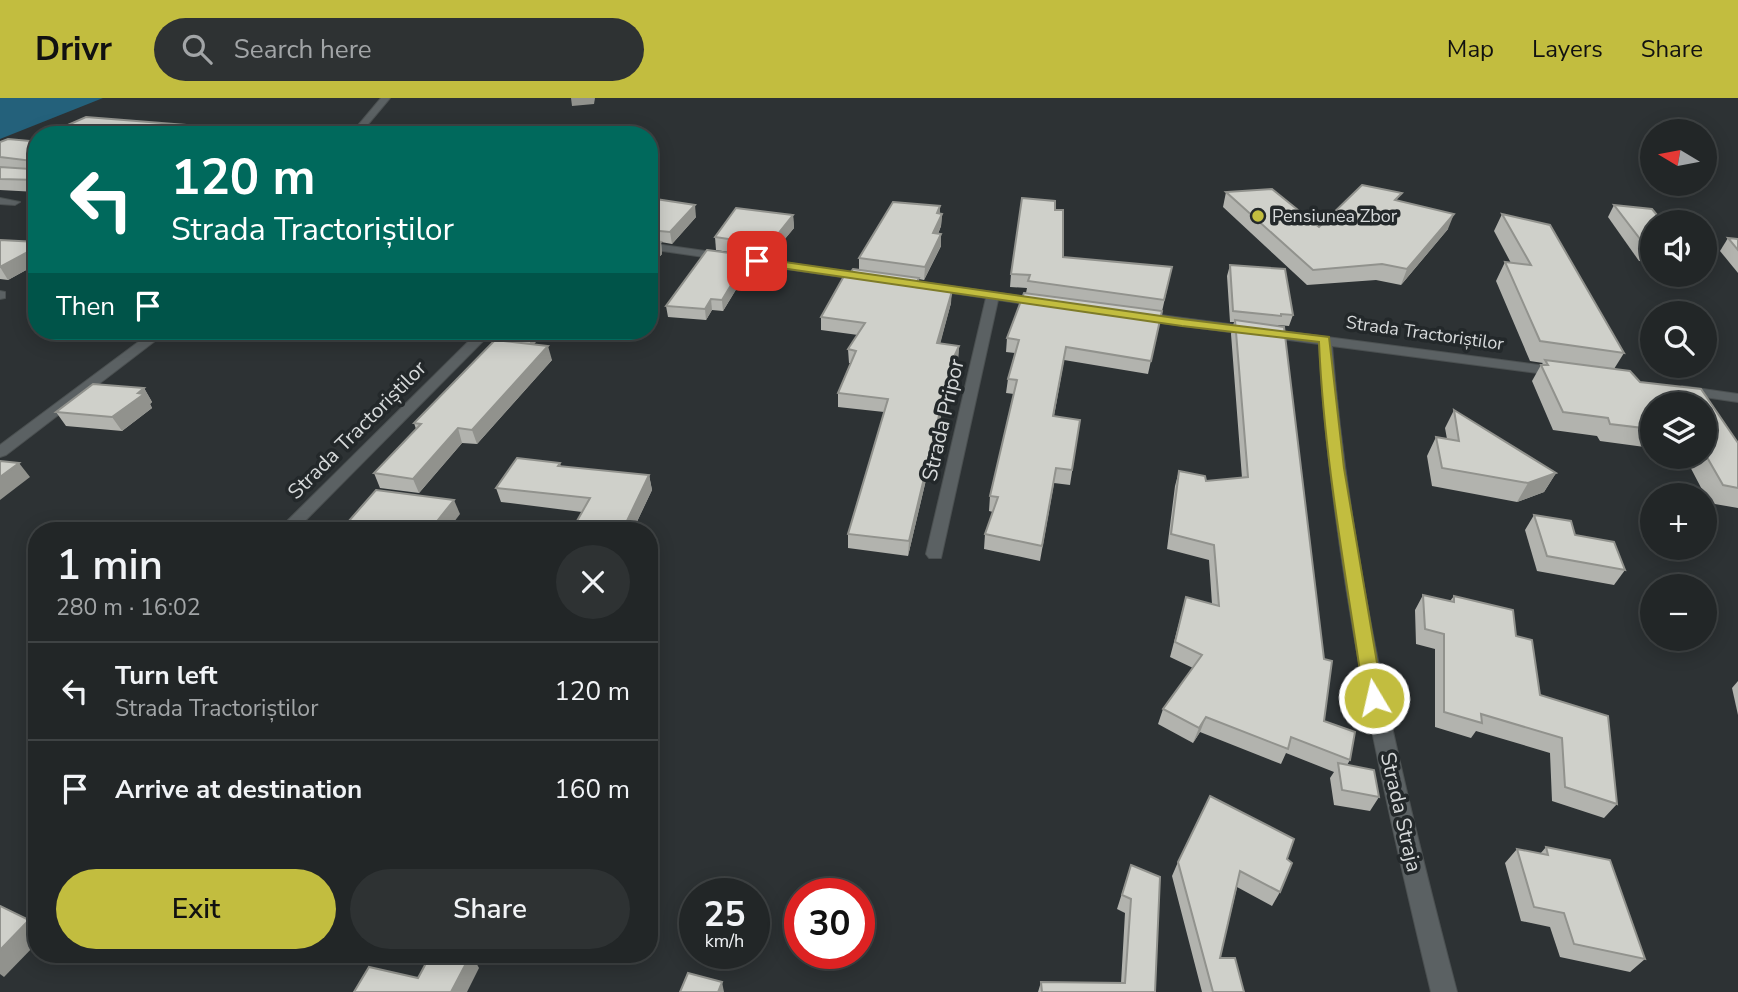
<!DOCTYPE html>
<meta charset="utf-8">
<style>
body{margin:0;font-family:"Nunito Sans",sans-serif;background:#2e3233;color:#f1f3f6;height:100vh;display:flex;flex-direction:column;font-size:26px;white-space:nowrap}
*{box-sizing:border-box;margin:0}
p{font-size:23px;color:#a2a5a7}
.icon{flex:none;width:38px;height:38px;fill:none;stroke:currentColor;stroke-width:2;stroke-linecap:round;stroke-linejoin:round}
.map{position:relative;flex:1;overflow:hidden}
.panel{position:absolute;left:28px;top:424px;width:630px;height:441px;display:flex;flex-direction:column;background:#222627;border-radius:28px;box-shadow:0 4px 18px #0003,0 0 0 2px #3f4344}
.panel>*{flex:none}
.hud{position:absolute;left:28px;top:28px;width:630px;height:214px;border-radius:28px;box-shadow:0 4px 18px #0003,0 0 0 2px #3f4344;background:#00695c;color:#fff;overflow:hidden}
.needle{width:46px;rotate:280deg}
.buttons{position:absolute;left:1640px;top:21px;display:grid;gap:14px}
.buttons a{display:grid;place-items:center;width:77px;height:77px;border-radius:50%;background:#222627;box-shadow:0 4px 18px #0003,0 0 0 2px #3f4344;font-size:35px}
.speed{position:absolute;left:679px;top:780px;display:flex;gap:14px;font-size:35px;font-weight:700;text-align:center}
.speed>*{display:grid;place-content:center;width:91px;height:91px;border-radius:50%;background:#222627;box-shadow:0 4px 18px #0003,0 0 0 2px #3f4344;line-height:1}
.speed small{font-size:18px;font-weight:400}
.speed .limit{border:10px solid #d22;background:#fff;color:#111}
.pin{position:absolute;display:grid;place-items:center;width:60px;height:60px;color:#fff;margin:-30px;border-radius:14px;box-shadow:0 4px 10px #0006}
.me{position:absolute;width:77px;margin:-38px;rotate:351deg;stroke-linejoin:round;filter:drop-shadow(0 0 5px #0008)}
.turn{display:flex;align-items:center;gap:24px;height:147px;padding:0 28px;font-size:32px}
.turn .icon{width:91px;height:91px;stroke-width:2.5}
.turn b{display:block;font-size:49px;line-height:60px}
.then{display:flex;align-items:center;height:66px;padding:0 28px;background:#0003;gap:14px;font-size:26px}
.round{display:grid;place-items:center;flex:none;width:74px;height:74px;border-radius:37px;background:#2e3233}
.head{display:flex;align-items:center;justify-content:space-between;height:119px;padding:0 28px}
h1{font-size:42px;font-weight:600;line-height:52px}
.action{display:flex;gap:14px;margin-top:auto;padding:14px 28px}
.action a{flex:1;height:80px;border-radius:42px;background:#c2bd3f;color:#111;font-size:28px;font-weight:600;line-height:80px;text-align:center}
.action a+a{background:#2e3233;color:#f1f3f6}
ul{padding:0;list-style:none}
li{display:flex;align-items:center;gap:21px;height:98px;padding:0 28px;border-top:2px solid #3f4344}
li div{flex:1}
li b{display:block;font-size:26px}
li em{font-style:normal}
header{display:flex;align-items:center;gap:42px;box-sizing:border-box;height:98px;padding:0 35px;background:#c2bd3f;color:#111}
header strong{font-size:33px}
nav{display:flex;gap:38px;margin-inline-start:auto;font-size:24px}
.search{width:490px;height:63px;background:#2e3233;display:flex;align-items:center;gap:18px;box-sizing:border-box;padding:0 24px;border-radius:38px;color:#a2a5a7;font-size:26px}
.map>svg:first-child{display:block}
.water{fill:#24617b}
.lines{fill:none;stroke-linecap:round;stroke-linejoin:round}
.minor-casing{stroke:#4b5051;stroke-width:2}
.minor{fill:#5b6163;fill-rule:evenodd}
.wall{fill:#b2b3ae}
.shaded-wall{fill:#91928d}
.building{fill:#cfd0ca;stroke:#91928d;stroke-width:2}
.route{fill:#c2bd3f;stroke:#7e7b29;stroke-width:2}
.poi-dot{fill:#c2bd3f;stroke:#23282a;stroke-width:2.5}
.labels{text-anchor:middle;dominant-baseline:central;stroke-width:7;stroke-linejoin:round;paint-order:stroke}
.far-poi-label{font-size:18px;fill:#d7dadb;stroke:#23282a;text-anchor:start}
.far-street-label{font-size:18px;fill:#d7dadb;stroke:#23282a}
.street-label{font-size:21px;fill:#d7dadb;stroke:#23282a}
</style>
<header>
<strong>Drivr</strong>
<div class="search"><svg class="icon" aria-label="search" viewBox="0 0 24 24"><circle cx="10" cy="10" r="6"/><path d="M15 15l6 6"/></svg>Search here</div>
<nav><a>Map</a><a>Layers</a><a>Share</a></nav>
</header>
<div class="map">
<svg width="1738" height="894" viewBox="0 0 1738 894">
<rect width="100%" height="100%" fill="#2d3234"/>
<polygon class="water" points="0,0 103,0 0,41"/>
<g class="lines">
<defs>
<g id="minor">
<polygon points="381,0 390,0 359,37 350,37"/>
<polygon points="0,100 20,104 15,107 0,106"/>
<polygon points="649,145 1048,202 1048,208 1044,209 998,202 941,460 929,460 926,456 986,200 649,151"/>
<polygon points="0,193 5,194 5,200 0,201"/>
<path d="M1138,214l423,56 7,4 -7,4 -229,-30c18,220 69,433 125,646h-26c-52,-214 -99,-427 -112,-648l-186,-25 -1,-3z"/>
<polygon points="153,233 168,233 6,357 0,359 0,347"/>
<polygon points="479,233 493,233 296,432 278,432"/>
<polygon points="1682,288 1738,296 1738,304 1677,295 1675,292"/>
</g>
</defs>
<use href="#minor" class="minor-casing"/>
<use href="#minor" class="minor"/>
</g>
<g class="wall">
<polygon points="37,40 37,94 0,92 0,44 30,43"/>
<polygon points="1226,94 1319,129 1399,103 1448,131 1401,187 1376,182 1307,187 1223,109"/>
<polygon points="649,100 696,119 672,146 661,144 662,156 649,170"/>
<polygon points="1614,107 1652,124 1652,164 1639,163 1608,119"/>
<polygon points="940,108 940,115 942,116 941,128 938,136 941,136 941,148 924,182 919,181 919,190 951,205 940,245 959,248 958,261 951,276 908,458 848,450 848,436 884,314 838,309 838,295 851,265 849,265 848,251 858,237 821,232 821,219 848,178 859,172 859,160"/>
<polygon points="1055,112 1063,159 1172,169 1148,276 1064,262 1054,318 1080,322 1070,387 1054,385 1040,463 984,451 985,436 993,414 989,413 990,398 1014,296 1006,295 1008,281 1015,255 1006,254 1007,240 1026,195 1027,190 1010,189 1011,176"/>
<polygon points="1502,116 1550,127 1624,255 1614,271 1630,273 1640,284 1701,291 1738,345 1738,410 1709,405 1685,359 1704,359 1704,306 1652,306 1652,350 1600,343 1597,338 1553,332 1532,283 1541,267 1543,265 1530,263 1496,183 1505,164 1511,165 1494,133"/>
<polygon points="793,117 794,130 769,160 716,152 715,139"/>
<polygon points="1728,140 1738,141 1738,175 1720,153"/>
<polygon points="0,142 37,144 37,166 8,182 0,181"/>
<polygon points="707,152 761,170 748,186 740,185 723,213 712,212 706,222 668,219 666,208"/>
<polygon points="1230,167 1293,217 1289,228 1278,227 1278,228 1324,623 1350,662 1347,667 1379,699 1370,713 1334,707 1330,680 1334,674 1286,655 1281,666 1200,634 1193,645 1158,626 1163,611 1193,570 1170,559 1186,499 1212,506 1209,462 1167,451 1175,388 1179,373 1206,383 1242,380 1231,236 1234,224 1230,224 1227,178"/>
<polygon points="494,233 546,233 534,246 552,262 477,346 462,345 419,395 380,390 374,375 416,331 414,325 496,242"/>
<polygon points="144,290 152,304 150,306 152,310 122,333 66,328 56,314"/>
<polygon points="1454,312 1556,375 1544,394 1517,404 1432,388 1427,358 1436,339 1447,341 1445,330"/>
<polygon points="560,365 561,369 649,377 652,392 633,432 579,432 577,423 582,414 501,404 496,390"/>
<polygon points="1534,417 1575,437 1625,472 1614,487 1537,473 1525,432"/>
<polygon points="1423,497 1450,503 1454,498 1516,538 1540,597 1617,706 1604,720 1552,703 1550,655 1476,633 1471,640 1435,629 1435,551 1416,546 1415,512"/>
<polygon points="1738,583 1738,617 1732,590"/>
<polygon points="1546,749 1645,861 1630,874 1560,859 1550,829 1521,823 1505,765 1517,751 1540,756"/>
<polygon points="1287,761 1280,794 1272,808 1237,789 1220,860 1244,894 1202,894 1172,778 1178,764"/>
<polygon points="1131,767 1155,894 1038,894 1041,884 1121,885 1125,815 1117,811"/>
<polygon points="96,856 140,856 133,865 99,858"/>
</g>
<g class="shaded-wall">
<polygon points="571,0 595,0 594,6 572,8"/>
<polygon points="695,107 696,119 672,146 670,134"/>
<polygon points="940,108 940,120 942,116 941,128 933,148 933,135 937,115"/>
<polygon points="1454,116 1448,131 1401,187 1407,171"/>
<polygon points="793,117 794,130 769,160 769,147"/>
<polygon points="941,136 941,148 924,182 925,169"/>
<polygon points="661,144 662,156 649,170 649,156"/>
<polygon points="37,149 37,166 8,182 0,169"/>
<polygon points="760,159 761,170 748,186 747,176"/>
<polygon points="739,174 740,185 723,213 722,202"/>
<polygon points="952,193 951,205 937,258 937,245"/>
<polygon points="711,201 712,212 706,222 705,211"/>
<polygon points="531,233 546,233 531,249 528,236"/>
<polygon points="548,248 552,262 477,346 472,332"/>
<polygon points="959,248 958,261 951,276 908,458 909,443 952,263"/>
<polygon points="144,290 152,304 150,306 152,310 122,333 112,319"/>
<polygon points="458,330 462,345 419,395 413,381"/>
<polygon points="19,365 30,379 0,402 0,379"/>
<polygon points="1556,375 1544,394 1517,404 1528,385"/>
<polygon points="649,377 652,392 633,432 626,432 625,427"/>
<polygon points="454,402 460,416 448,432 430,432"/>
<polygon points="1206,619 1200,634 1193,645 1199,630"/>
<polygon points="29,822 37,829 37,845 4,879 0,876 0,852"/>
<polygon points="123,856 140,856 133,865"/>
<polygon points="471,856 479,870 467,894 451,894"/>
<polygon points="722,884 724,894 718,894"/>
</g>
<g class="building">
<polygon points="86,19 301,36 299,37 45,37"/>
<polygon points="37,40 37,82 0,81 0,69 30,71 33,63 0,59 0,44 8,41 30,43"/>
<polygon points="1362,87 1402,95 1395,102 1454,116 1407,171 1382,166 1313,172 1226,94 1272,91 1319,129"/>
<polygon points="649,100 695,107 670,134 649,132"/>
<polygon points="1022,100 1055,103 1055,112 1063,112 1063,159 1172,169 1164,202 1028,183 1030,177 1011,176"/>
<polygon points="893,104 940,108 937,115 942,116 933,135 941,136 925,169 859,160"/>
<polygon points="1614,107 1652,111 1663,124 1652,124 1652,150 1647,150"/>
<polygon points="736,110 793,117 769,147 715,139"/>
<polygon points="1502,116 1550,127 1624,255 1540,243 1505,164 1531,167"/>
<polygon points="1728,140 1738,141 1738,152"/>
<polygon points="0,142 37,144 37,149 0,169"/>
<polygon points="649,142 661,144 649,156"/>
<polygon points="707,152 760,159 747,176 739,174 722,202 711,201 705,211 666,208"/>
<polygon points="1230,167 1285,171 1293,217 1281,216 1281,218 1233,213"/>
<polygon points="853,171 919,180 914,189 952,193 937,245 959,248 952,263 909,443 848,436 888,301 838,295 856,253 848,251 865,225 821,219 844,178 848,178"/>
<polygon points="1024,195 1162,213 1151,263 1066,249 1053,318 1080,322 1072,372 1056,370 1042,448 985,436 998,399 990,398 1017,282 1008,281 1019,242 1007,240"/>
<polygon points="1235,222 1284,229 1324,561 1332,563 1324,623 1355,634 1350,662 1291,639 1288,651 1206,619 1199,630 1163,611 1202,557 1175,544 1186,499 1219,508 1214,447 1171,436 1179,373 1205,378 1206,383 1248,379"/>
<polygon points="496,233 531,233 528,236"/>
<polygon points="495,242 548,248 472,332 458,330 413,381 374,375 421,326 414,325"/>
<polygon points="1545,262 1630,273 1640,284 1701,291 1738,345 1738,390 1723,387 1704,354 1704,306 1652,306 1652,331 1610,326 1608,320 1563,314 1541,267 1548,267"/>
<polygon points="93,286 144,290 138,295 144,296 112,319 56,314"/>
<polygon points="1454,312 1556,375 1528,385 1442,370 1436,339 1459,343"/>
<polygon points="517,360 560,365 558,368 649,377 625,427 577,423 590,400 496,390"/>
<polygon points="0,363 19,365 0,379"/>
<polygon points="376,392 454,402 430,432 399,432 382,430 380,432 341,432"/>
<polygon points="1534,417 1571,423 1575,437 1614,444 1625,472 1547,458"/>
<polygon points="1423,497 1454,504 1454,498 1513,512 1516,538 1532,542 1540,597 1608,618 1617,706 1565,689 1562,640 1481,616 1482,625 1444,614 1444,536 1425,531"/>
<polygon points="1338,665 1374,672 1379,699 1342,692"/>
<polygon points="1210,698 1294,741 1287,761 1292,765 1280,794 1240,773 1220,860 1235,860 1244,894 1213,894 1178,764"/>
<polygon points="1546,749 1610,762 1645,861 1574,846 1564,815 1534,809 1517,751 1548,757"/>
<polygon points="1131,767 1160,779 1155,894 1042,894 1041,884 1125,885 1131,801 1122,797"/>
<polygon points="0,808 29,822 0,852"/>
<polygon points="431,856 471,856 451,894 354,894 369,869 418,880"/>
<polygon points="688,875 722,884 718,894 680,894"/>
</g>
<path class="route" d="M757,160l425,61 147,18 15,131 39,230 -3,5 -6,2 -10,-7c-17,-118 -40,-237 -45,-356l-137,-16 -429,-62v-5z"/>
<circle class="poi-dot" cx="1258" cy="118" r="7"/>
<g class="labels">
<g class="far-poi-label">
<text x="1272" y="118">Pensiunea Zbor</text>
</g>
<g class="far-street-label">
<text transform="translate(1425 235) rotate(8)">Strada Tractoriștilor</text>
</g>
<g class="street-label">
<text transform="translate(943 322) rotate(-77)">Strada Pripor</text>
<text transform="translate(357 332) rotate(-45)">Strada Tractoriștilor</text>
<text transform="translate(1401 714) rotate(77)">Strada Straja</text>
</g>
</g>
</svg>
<div class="buttons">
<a><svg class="needle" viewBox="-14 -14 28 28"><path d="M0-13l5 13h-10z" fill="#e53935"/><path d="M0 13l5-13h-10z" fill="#a2a5a7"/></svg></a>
<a><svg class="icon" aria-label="sound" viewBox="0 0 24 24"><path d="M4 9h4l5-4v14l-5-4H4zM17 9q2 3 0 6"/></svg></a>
<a><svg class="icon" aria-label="search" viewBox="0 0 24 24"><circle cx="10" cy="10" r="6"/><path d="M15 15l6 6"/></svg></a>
<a><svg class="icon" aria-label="layers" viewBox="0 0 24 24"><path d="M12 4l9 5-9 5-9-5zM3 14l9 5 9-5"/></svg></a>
<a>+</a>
<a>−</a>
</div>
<div class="speed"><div>25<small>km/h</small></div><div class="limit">30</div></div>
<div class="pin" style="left:757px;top:163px;background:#d93025"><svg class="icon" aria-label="arrive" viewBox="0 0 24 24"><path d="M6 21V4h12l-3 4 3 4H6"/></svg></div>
<svg class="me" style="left:1374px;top:600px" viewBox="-20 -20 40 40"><circle r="17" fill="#c2bd3f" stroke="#fff" stroke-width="3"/><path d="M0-11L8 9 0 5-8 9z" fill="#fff"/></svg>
<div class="hud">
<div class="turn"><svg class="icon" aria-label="left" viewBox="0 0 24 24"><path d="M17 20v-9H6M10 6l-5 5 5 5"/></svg><div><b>120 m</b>Strada Tractoriștilor</div></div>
<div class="then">Then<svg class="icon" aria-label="arrive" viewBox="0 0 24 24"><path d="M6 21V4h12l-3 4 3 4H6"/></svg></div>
</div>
<section class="panel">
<div class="head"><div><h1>1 min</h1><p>280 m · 16:02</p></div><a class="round"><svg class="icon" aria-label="close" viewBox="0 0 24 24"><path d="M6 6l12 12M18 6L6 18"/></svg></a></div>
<ul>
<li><svg class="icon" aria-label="left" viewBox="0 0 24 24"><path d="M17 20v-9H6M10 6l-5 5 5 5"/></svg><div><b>Turn left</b><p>Strada Tractoriștilor</p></div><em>120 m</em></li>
<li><svg class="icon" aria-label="arrive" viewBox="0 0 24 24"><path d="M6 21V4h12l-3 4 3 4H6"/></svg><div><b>Arrive at destination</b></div><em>160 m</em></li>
</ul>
<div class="action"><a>Exit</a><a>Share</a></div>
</section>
</div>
